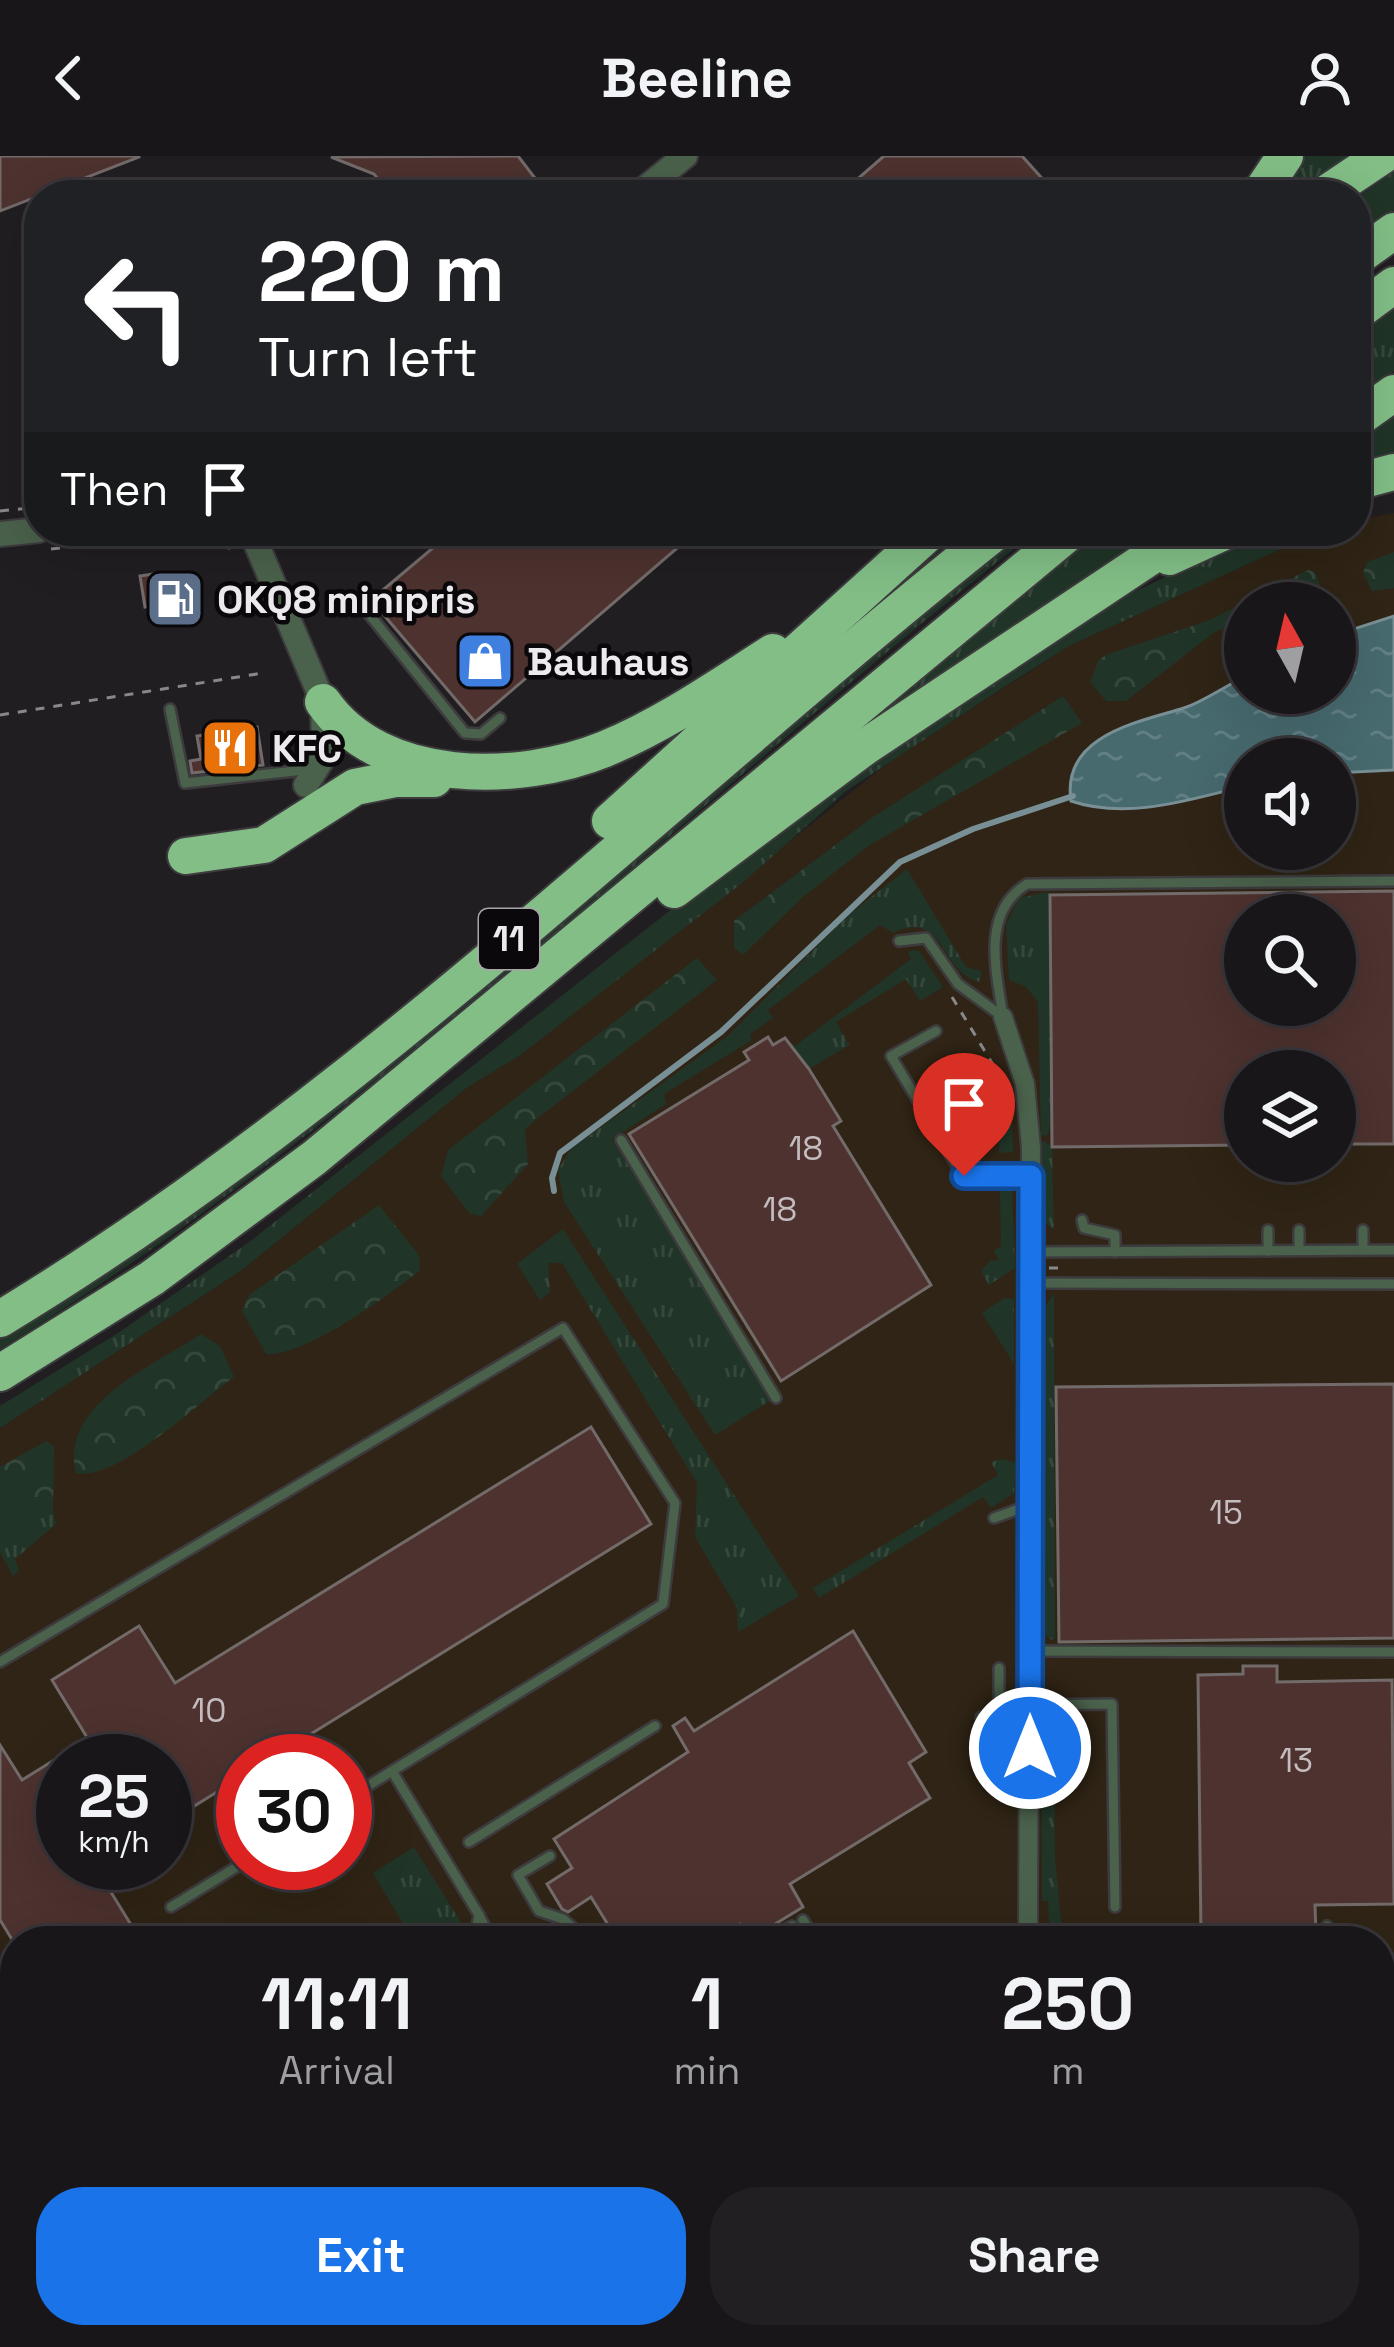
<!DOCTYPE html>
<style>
body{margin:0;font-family:"Space Grotesk",sans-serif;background:#221f23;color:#f1f3f6;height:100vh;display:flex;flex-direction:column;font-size:45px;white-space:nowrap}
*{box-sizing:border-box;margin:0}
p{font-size:39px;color:#9f9fa2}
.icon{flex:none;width:66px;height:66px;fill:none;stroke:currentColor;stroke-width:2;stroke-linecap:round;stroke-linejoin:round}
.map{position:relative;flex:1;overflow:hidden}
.panel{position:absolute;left:0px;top:1770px;width:1395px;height:423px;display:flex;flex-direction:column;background:#19161a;border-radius:48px 48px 0 0;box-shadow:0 12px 48px #0002,0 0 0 3px #373539}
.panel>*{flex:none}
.guide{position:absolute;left:24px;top:24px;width:1347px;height:366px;border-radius:48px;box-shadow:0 12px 48px #0002,0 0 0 3px #373539;background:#202124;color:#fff;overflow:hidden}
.needle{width:78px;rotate:352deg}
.buttons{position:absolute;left:1224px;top:426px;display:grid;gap:24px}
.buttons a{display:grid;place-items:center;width:132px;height:132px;border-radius:50%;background:#19161a;box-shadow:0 12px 48px #0002,0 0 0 3px #373539;font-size:60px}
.speed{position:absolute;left:36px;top:1578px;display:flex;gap:24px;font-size:60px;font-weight:700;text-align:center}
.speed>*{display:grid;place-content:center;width:156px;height:156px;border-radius:50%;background:#19161a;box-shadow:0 12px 48px #0002,0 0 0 3px #373539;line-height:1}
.speed small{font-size:30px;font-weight:400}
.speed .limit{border:18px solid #d22;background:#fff;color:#111}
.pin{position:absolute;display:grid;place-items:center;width:102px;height:102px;color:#fff;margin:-123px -51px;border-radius:50% 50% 50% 0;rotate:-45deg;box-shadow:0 0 12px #0007}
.pin .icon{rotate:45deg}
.me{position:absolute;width:132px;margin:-66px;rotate:0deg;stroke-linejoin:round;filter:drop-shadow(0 0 9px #0008)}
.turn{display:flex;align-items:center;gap:42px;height:252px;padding:0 36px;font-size:54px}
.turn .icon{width:156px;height:156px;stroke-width:2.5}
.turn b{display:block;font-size:84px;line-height:102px}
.then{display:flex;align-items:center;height:114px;padding:0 36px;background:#0003;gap:24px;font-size:45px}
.eta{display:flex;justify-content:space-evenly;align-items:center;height:204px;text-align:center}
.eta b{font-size:72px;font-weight:700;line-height:84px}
.cta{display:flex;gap:24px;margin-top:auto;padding:24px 36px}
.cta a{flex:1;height:138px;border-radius:48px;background:#1a73e8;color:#fff;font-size:48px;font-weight:700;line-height:138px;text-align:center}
.cta a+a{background:#221f23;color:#f1f3f6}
header{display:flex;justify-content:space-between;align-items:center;height:156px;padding:0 36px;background:#19161a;font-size:54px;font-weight:700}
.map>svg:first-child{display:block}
.industrial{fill:#2f2415;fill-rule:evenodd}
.grass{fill:url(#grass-tufts)}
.forest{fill:url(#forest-crowns)}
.water{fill:url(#water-ripples);stroke:#789095;stroke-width:3}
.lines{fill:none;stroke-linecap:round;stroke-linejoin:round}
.stream{stroke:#789095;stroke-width:6}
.building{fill:#4d322f;stroke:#726b6a;stroke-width:3;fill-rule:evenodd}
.service-casing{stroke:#3d3b3e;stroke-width:14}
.minor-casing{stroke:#3d3b3e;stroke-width:22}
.tertiary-casing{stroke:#3d3b3e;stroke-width:28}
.motorway-casing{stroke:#3d3b3e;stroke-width:40}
.path{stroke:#89878a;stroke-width:3;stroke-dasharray:9 9;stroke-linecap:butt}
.service{stroke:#4a614b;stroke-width:9}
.minor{stroke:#4a614b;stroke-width:18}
.tertiary{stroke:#4a614b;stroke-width:24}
.motorway{stroke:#82be86;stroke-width:36}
.route-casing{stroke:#114b97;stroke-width:30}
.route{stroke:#1a73e8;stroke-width:21}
.labels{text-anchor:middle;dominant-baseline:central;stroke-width:9;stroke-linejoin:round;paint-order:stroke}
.number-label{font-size:33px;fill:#c4bcbe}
.shield{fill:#0a080a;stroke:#a8a6a9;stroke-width:3}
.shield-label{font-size:36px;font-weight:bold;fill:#eceaed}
.poi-label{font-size:39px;font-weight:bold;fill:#eceaed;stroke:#0a080a;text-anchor:start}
</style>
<header><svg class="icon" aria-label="back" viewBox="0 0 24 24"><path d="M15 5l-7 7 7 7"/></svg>Beeline<svg class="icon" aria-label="person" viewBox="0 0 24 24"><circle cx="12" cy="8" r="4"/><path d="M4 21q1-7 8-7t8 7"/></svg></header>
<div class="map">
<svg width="1394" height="2191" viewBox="0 0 1394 2191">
<defs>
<pattern id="grass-tufts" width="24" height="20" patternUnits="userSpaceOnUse" patternTransform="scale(3)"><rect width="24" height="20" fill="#203427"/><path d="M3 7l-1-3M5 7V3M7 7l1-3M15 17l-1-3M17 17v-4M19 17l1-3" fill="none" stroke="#36483c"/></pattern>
<pattern id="forest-crowns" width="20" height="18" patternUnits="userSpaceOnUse" patternTransform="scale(3)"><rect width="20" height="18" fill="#203427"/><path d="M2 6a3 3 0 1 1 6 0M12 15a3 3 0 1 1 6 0" fill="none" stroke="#36483c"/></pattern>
<pattern id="water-ripples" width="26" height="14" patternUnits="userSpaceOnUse" patternTransform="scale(3)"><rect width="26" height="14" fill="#476a6f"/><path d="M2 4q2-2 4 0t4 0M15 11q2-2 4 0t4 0" fill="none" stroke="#627f84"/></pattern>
</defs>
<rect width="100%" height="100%" fill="#211e22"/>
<g class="industrial">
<path d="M1394,357v1591l-14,1v-164h-1365v238l-15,-53v-698l242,-158 226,-183 51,-31 373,-296 177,-114 251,-115h36v-11zM1245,447h90v90h-90zM1245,603h90v90h-90zM1245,759h90v90h-90zM1245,915h90v90h-90zM63,1605h102v102h-102zM243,1605h102v102h-102z"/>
<polygon points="15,2027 15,2178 494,2178 496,2191 0,2191 0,2029"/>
</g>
<g class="grass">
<polygon points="1294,0 1366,0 1309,39 1268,39"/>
<polygon points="1394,16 1394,54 1356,81 1356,42"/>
<polygon points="1394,142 1394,215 1356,242 1356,170"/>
<polygon points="1394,247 1394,299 1356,311 1356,274"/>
<path d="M1005,375h31c-346,273 -660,585 -1036,818v-22l60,-37z"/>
<polygon points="1087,375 1154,375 828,595"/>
<polygon points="1263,375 1320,375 1069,490 998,535 846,635 741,728 519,900 468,931 242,1114 0,1272 0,1250 118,1177 248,1087 814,641 1121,442"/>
<path d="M907,713l59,98 16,4 -3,11c-39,-10 -35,-74 -86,-49l-13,-8 -112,85 5,8 -23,16 2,6 -88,54 2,10 -54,35 159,261 -56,35 -151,-233 -6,-32 14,-22 156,-112 119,-120z"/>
<polygon points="1049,736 1051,961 1048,979 1041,980 1038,846 1025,830 1009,824 1006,769 1018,742"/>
<polygon points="912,794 919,795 943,831 920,845 906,823 836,866 849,889 809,913 805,908 798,912 785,882 795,890 911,803 908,797"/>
<polygon points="1002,926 1012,960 1013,996 999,997 999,973 979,940"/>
<polygon points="1040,984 1052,990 1054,1074 1042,1064"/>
<polygon points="1000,1033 1012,1033 1015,1112 989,1129 981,1115 991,1104 999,1105 994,1095 1001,1090"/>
<polygon points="563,1073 799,1440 738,1476 737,1452 695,1381 697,1327 562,1107 548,1107 550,1136 540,1144 517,1108"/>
<polygon points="1054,1137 1055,1483 1052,1484 1045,1479 1042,1461 1042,1156"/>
<polygon points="1004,1142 1014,1143 1014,1208 982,1157"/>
<polygon points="1003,1303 1016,1307 1014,1337 991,1352 983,1341 819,1442 813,1432 998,1319 991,1306"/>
<polygon points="53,1353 56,1368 15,1403 19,1415 13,1420 0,1396 0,1356"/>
<polygon points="1054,1565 1055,1703 1063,1785 1050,1785 1048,1745 1042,1745 1041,1576"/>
<polygon points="414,1691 462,1768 465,1785 402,1785 395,1775 404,1769 373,1717"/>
<polygon points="0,1842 15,1865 15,2055 0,2069"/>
</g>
<g class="forest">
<polygon points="1394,396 1394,432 1372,435 1363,417 1367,406"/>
<polygon points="1308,414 1315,416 1326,446 1245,447 1245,467 1216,475 1126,545 1106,545 1090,526 1099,503 1111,497 1210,464"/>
<polygon points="1063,540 1082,567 868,690 803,741 743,799 734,792 734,765 873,661"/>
<polygon points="697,802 717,824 535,964 525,974 528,1008 481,1060 470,1058 441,1020 448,994"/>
<path d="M379,1049l40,50 1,15c-30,25 -116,87 -154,84l-24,-43 7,-16z"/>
<path d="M201,1178l19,12 14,31c-35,25 -117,105 -158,96 -17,-69 79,-108 125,-139z"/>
<polygon points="46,1285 54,1290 53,1353 0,1356 0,1311"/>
</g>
<path class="water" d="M1394,460v154l-59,3v-14h-90v27c-56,14 -118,34 -174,15 -10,-66 68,-79 113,-93 18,-6 35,-18 51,-26l10,4v7h90v-58z"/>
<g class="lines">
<polyline class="stream" points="554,1035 552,1022 560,997 721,876 900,706 973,673 1073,640"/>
</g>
<g class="building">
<polygon points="0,0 139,0 139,1 0,55"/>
<polygon points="518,0 548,39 391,39 374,18 331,1"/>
<polygon points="884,0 1022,0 1057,39 839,39"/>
<polygon points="453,375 697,375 475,566 371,444"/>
<polygon points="160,417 164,448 145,451 140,420"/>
<polygon points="257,571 263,609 192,617 190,605 201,603 197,580"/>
<path d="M1394,735v253h-59v-73h-90v74l-193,2 -2,-252zM1245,759h90v90h-90z"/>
<polygon points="768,881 773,889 785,882 809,913 841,965 833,970 931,1129 781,1225 629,978 749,904 744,896"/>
<polygon points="1394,1228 1394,1482 1059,1486 1056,1231"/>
<polygon points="591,1271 651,1368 267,1605 243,1605 243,1620 165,1668 165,1605 63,1605 63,1707 93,1707 141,1785 13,1785 0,1764 0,1589 22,1624 88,1583 52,1524 139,1470 175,1527"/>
<polygon points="853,1475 926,1596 909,1607 930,1642 790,1728 803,1751 749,1784 740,1768 713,1785 618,1785 591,1741 568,1756 562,1753 547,1728 572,1712 554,1683 688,1596 673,1570 685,1562 694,1575"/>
<polygon points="1243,1510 1277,1510 1277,1526 1392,1524 1394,1748 1315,1749 1316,1779 1201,1781 1198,1519 1243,1518"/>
</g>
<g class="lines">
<defs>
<g id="service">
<polyline points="356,442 465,577 481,578 500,562"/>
<polyline points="170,553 185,627 304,614"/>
<polyline points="899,785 926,782 958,828 1003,861"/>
<path d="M1003,861c-7,-47 -22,-105 24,-133l367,-3"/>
<polyline points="936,875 891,900 963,1020 1031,1020"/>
<polyline points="621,984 776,1242"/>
<polyline points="1082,1064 1084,1072 1115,1079 1115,1096"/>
<polyline points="1268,1074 1268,1095"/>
<polyline points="1363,1074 1363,1094"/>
<polyline points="1299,1094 1299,1074"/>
<polyline points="1030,1096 1394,1094"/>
<polyline points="1030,1127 1394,1128"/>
<polyline points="994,1362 1027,1350"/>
<polyline points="1031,1495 1394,1496"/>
<polyline points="0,1506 563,1172 675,1347 663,1448 345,1644"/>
<path d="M999,1512c1,34 -6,67 31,80"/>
<polyline points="1030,1549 1112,1548 1115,1751"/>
<polyline points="981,1561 999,1595 1030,1619"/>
<polyline points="392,1615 479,1759 474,1785"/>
<polyline points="469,1686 655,1570"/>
<polyline points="550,1700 518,1719 539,1755 563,1763 588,1785"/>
<polyline points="171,1751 243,1707"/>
<polyline points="479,1759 492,1785"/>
<polyline points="803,1764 816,1785"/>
<polyline points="764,1785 792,1770 801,1785"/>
<polyline points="1325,1785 1327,1770"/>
<polyline points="1380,1837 1394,1839"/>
<polyline points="97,2178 115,2191"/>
</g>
<g id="minor">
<polyline points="1003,861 1025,928 1031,992 1028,1785"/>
<polyline points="0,2081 15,2079"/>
</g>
<g id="tertiary">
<polyline points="637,39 685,0"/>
<polyline points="251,375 323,546 324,600 306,629"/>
<polyline points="0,378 39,374"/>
</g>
<g id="motorway">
<polyline points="1259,39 1285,0"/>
<polyline points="1324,39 1382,0"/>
<polyline points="1356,102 1394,75"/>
<polyline points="1356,157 1394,129"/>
<polyline points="1356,264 1394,237"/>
<polyline points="1356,326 1394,316"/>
<polyline points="1169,401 1226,375"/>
<path d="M323,546c58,84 196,82 282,47 60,-25 113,-62 168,-97"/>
<polyline points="610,665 931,375"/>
<polyline points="186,700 264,689 355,631 395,623 434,623"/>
<polyline points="674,734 865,591 1189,375"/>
<path d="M0,1163c363,-219 667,-525 997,-788"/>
<polyline points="0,1217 152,1122 314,1002 1071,375"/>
</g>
</defs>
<use href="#service" class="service-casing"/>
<use href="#minor" class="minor-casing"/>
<use href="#tertiary" class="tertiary-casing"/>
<use href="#motorway" class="motorway-casing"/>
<g class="path">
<polyline points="0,355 39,351"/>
<polyline points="51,393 191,376 229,392 234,389"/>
<polyline points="0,559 263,517"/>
<polyline points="952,841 1006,930"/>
<polyline points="1049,1112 1062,1112"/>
<polyline points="0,2150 15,2148"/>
</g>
<use href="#service" class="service"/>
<use href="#minor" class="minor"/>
<use href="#tertiary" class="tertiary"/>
<use href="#motorway" class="motorway"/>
</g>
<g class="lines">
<defs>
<polyline id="route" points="964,1020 1031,1020 1030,1592"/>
</defs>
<use href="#route" class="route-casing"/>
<use href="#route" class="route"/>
</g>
<defs>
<symbol id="fuel-square" viewBox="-11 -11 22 22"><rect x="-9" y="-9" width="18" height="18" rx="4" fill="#5c6f8a" stroke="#0a080a"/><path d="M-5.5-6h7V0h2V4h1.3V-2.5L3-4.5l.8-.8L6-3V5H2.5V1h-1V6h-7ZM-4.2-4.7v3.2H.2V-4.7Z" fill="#fff"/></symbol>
<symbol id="shop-square" viewBox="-11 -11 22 22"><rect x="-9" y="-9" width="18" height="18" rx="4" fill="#3f7fe0" stroke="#0a080a"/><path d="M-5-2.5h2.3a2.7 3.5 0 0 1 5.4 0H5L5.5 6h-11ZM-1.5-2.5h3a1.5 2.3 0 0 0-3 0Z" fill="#fff"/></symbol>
<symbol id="restaurant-square" viewBox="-11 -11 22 22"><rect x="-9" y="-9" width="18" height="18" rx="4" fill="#e8710a" stroke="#0a080a"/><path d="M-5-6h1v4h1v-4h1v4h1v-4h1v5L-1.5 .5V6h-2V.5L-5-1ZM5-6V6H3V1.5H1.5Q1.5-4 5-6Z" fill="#fff"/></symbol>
</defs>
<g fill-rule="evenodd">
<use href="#fuel-square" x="142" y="410" width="66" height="66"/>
<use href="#shop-square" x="452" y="472" width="66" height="66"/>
<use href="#restaurant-square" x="197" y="559" width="66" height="66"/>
</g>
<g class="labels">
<g class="number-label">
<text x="806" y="993">18</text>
<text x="780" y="1054">18</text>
<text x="1226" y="1357">15</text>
<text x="209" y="1555">10</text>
<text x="1296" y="1605">13</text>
</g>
<rect class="shield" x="479" y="753" width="60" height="60" rx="9"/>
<g class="shield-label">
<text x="509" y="783">11</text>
</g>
<g class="poi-label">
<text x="217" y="443">OKQ8 minipris</text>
<text x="527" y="505">Bauhaus</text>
<text x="272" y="592">KFC</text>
</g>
</g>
</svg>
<div class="buttons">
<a><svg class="needle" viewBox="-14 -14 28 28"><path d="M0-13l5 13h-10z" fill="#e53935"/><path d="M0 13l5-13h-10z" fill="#9f9fa2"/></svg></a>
<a><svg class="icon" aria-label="sound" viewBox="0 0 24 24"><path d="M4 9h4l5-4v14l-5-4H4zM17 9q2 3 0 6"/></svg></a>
<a><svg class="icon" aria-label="search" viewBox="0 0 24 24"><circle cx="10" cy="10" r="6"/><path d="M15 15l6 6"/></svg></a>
<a><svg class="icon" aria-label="layers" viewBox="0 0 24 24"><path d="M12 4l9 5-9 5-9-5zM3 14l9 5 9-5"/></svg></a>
</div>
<div class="speed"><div>25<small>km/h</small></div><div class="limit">30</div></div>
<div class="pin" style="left:964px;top:1020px;background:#d93025"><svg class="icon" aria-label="arrive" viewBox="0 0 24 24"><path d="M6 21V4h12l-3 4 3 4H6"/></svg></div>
<svg class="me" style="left:1030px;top:1592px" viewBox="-20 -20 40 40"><circle r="17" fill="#1a73e8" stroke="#fff" stroke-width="3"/><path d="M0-11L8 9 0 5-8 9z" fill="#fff"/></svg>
<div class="guide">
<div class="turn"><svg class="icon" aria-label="left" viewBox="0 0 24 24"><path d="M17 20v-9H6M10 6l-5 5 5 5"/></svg><div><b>220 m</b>Turn left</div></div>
<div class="then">Then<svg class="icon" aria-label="arrive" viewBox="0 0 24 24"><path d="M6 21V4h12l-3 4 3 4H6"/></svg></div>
</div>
<section class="panel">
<div class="eta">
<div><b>11:11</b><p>Arrival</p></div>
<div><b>1</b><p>min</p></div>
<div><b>250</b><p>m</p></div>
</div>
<div class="cta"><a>Exit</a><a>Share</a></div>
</section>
</div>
